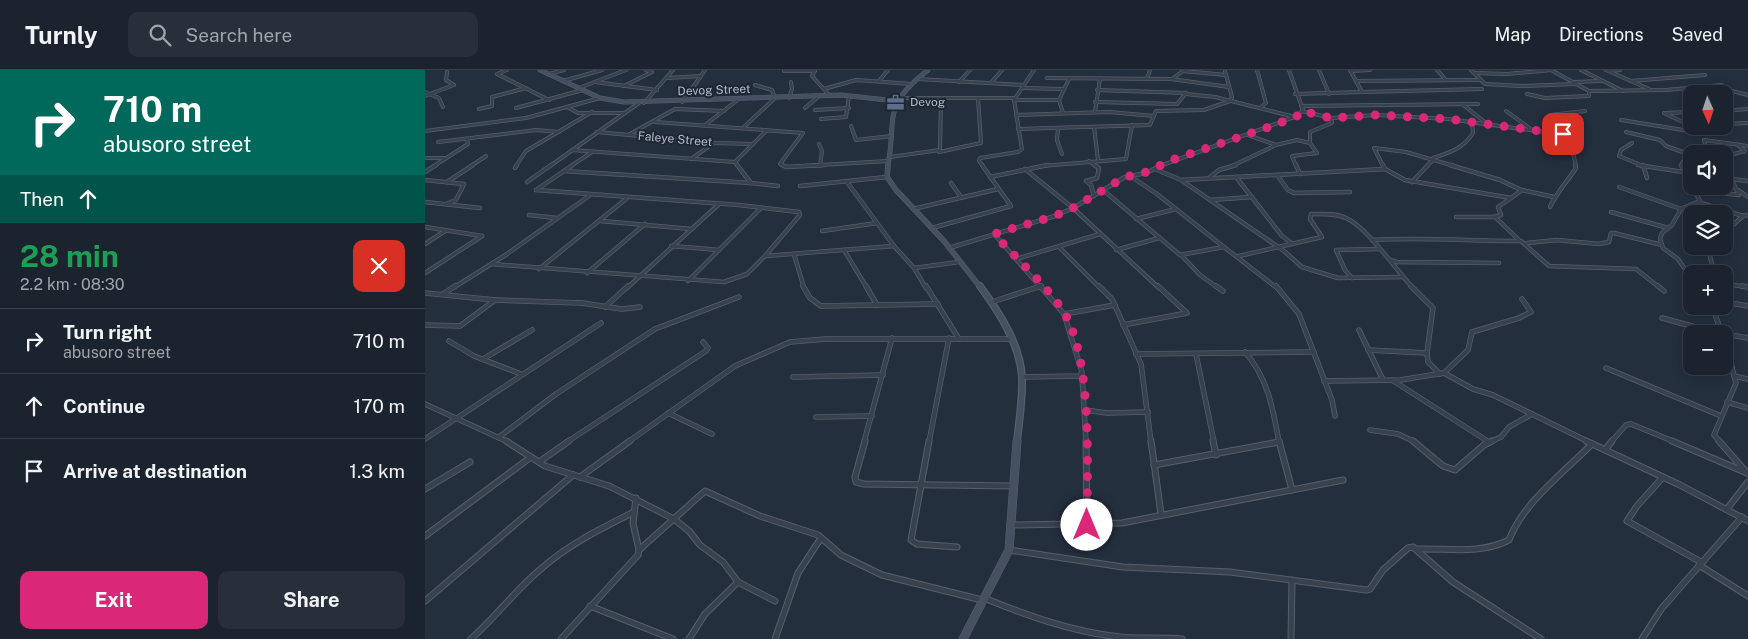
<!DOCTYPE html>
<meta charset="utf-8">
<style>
body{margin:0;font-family:"Public Sans",sans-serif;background:#282f3a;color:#f1f3f6;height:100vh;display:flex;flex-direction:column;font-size:19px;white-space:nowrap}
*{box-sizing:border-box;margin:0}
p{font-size:16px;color:#a0a4aa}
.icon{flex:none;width:28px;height:28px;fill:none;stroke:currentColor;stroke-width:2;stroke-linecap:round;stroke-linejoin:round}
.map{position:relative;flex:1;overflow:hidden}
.side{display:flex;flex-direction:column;background:#1b232e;width:425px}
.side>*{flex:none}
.top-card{background:#00695c;color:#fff;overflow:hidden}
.needle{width:32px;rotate:177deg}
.tools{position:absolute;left:1258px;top:15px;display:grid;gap:10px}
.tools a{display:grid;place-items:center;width:50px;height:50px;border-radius:10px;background:#1b232e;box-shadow:0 2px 12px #0003,0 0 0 1px #39404a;font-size:25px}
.pin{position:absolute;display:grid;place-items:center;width:42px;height:42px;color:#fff;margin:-21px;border-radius:10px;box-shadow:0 2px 8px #0006}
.me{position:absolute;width:55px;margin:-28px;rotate:0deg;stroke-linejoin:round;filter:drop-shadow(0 0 4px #0008)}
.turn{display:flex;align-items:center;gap:18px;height:105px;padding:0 20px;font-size:22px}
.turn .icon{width:65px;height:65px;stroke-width:2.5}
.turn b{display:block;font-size:35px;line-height:42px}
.then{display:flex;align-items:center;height:48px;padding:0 20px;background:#0003;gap:10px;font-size:19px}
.round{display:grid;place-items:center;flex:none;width:52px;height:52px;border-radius:10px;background:#282f3a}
.summary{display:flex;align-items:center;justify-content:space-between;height:85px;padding:0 20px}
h1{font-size:30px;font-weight:700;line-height:38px;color:#1e9e55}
.cta{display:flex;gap:10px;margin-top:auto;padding:10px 20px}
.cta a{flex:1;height:58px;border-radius:10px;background:#db2777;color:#fff;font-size:20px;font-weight:700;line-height:58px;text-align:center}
.cta a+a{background:#282f3a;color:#f1f3f6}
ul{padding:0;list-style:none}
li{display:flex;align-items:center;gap:15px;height:65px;padding:0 20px;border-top:1px solid #39404a}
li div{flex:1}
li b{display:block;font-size:19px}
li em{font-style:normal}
header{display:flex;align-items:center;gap:30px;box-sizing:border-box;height:70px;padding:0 25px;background:#1b232e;border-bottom:1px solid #39404a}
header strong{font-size:24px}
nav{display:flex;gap:28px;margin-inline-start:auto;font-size:18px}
.search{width:350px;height:45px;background:#282f3a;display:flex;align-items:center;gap:12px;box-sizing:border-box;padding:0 18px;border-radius:10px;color:#a0a4aa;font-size:19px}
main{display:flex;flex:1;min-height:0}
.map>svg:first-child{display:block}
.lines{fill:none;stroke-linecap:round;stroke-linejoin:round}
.street-far3-casing{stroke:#565f6c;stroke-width:4}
.street-far2-casing{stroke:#565f6c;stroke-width:4.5}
.street-far1-casing{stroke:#565f6c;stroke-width:5.5}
.street-casing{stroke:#565f6c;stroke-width:7}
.secondary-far3-casing{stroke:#565f6c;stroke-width:5}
.secondary-far2-casing{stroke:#565f6c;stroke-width:5.5}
.secondary-far1-casing{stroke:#565f6c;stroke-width:8}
.secondary-casing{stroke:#565f6c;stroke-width:9}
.street-far3{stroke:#38414e;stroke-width:2.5}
.street-far2{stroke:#38414e;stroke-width:3}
.street-far1{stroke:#38414e;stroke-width:4}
.street{stroke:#38414e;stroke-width:5}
.secondary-far3{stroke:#465061;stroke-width:4}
.secondary-far2{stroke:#465061;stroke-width:4.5}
.secondary-far1{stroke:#465061;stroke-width:5.5}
.secondary{stroke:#465061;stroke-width:8}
.route{stroke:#db2777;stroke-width:9;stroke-dasharray:0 16.2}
.labels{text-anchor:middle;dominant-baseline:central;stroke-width:4;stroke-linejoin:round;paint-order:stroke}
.far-street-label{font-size:12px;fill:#b4bcc9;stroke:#1d2633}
.far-poi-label{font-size:12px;fill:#b4bcc9;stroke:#1d2633;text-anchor:start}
</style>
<header>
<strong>Turnly</strong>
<div class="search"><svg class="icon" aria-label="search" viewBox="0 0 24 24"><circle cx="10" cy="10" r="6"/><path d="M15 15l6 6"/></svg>Search here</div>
<nav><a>Map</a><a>Directions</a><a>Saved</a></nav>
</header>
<main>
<section class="side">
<div class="top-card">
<div class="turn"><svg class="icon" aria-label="right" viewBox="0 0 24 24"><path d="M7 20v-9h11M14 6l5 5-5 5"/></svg><div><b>710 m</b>abusoro street</div></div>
<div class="then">Then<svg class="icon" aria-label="ahead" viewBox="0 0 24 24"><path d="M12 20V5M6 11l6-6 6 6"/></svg></div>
</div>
<div class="summary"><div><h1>28 min</h1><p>2.2 km · 08:30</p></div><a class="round" style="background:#d93025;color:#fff"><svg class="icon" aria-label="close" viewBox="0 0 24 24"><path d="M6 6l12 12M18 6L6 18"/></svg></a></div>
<ul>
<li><svg class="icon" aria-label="right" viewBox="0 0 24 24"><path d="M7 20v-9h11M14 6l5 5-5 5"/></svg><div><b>Turn right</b><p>abusoro street</p></div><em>710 m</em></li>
<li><svg class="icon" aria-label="ahead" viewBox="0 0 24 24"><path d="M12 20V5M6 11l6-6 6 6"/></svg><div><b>Continue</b></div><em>170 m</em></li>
<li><svg class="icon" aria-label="arrive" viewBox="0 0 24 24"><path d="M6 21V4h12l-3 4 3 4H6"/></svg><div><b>Arrive at destination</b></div><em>1.3 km</em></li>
</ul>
<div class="cta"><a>Exit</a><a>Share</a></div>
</section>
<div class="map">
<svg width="1323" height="569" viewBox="0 0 1323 569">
<rect width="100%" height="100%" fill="#242f3e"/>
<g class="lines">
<defs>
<g id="street-far3">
<polyline points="82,0 72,4 124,30"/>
<polyline points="390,0 387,6 405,26"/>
<polyline points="832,0 841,33 835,38"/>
<polyline points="894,0 904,24"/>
<polyline points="925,0 931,11"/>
<polyline points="1012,0 1021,10"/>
<polyline points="1046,0 1060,14 1096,16 1150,14"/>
<polyline points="1126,0 1164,21 1241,20 1297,15"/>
<polyline points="1156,0 1198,21"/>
<polyline points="1181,0 1224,19"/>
<polyline points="359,1 390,1"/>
<polyline points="926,1 945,0"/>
<polyline points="1185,1 1195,0"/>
<polyline points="1049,3 1082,4 1127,0"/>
<polyline points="124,4 139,0"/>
<polyline points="243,8 276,6 280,0"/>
<polyline points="622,8 746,9 804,17"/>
<polyline points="493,9 599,15"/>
<polyline points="722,9 725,0"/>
<polyline points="747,9 758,1 801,5"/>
<polyline points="138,11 177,0"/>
<polyline points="454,11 463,0"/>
<polyline points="1206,11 1280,5"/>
<polyline points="170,12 232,20"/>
<polyline points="534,12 545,0"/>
<polyline points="1149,12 1177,11"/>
<polyline points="566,13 577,0"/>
<polyline points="199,16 227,2 221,0"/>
<polyline points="1291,17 1323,25"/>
<polyline points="154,18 201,0"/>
<polyline points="597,18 638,19"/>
<polyline points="399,19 431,10 487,14"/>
<polyline points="672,20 761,23"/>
<polyline points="0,22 14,28 18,37"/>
<polyline points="937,22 1057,19"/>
<polyline points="761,24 790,27 870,47"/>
<polyline points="870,24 937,22 931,11 1054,10"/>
<polyline points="1102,24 1120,28 1164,26 1164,21"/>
<polyline points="0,26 29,15 21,10 22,2"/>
<polyline points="364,28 367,19 366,12"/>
<polyline points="473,28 589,28"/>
<polyline points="589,30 634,30"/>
<polyline points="257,32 276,6"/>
<polyline points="670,32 752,34 761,23"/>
<polyline points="219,33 248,0"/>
<polyline points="1037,34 1061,53"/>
<polyline points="876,36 1053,34"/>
<polyline points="142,37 153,43 200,43"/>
<polyline points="91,38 158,20"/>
<polyline points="380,38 393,27"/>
<polyline points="54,39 67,36 67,27 101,18"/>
<polyline points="390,40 424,38"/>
<polyline points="877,41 906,48 951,45 1023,49 1148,66 1125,45 1160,41"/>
<polyline points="1081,41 1106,59"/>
<polyline points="1299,41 1323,39"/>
<polyline points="670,42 675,9"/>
<polyline points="638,43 634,30 644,9"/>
<polyline points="1239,43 1266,56"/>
<polyline points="1241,43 1266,42"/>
<polyline points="591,45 684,42 729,46"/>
<polyline points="396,49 421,47 424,26"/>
<polyline points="1196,50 1277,63"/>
<polyline points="230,52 378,63 355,94 359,96"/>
<polyline points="1299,54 1323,53"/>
<polyline points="280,55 314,29"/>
<polyline points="426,56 431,70 467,66"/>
<polyline points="1267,56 1277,63"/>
<polyline points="319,57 350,28 347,20 330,15"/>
<polyline points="669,57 673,90"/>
<polyline points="633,58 632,70 637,84"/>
<polyline points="593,59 725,55 731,41 779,40 805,31 807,27 800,1"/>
<polyline points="0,61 101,48 175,28"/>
<polyline points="172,62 289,73 328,74"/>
<polyline points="1201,62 1235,70 1241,76 1266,85"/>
<polyline points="203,65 250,39 299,41"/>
<polyline points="823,65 851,75 872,70 885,73"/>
<polyline points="1144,65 1151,96"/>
<polyline points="13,72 111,60 134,62"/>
<polyline points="1207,73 1196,80 1194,86 1218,96"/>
<polyline points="394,74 397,81 395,96"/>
<polyline points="1281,78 1309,84 1320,81 1313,75"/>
<polyline points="147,80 310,92"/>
<polyline points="514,82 556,73 553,28"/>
<polyline points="1274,84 1281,78 1279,70 1323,76"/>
<polyline points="465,87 515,80 516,28"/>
<polyline points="0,88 19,88"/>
<path d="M1008,88c16,-5 31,-10 40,-25l-1,-12"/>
<polyline points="266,89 289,73"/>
<polyline points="664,91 671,96"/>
<polyline points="9,96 43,74 42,69"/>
<polyline points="46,96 61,86"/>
<polyline points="91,96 101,81 167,42"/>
<polyline points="125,96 214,33"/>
<polyline points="146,96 167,82"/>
<polyline points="313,96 310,92 342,60"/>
<polyline points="378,96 463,91"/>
<polyline points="558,96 554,91 555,88 593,82 597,79 589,30 609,0"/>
<polyline points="617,96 701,89 707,55"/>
<polyline points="735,96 872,46 878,40 864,0"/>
<polyline points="807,96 851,75"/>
<polyline points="871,96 867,86 892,83 885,73 885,62 907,53 906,48"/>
<polyline points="958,96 949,78 981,82 1029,96"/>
<polyline points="1002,96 1009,89"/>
<polyline points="1256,96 1258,91 1266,88"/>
</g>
<g id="street-far2">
<polyline points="312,95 326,113 353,116"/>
<polyline points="357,95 361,97 399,95"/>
<polyline points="871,95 875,104"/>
<polyline points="958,95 960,99"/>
<polyline points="1025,95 1075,110 1096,120"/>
<polyline points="1213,95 1258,102"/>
<polyline points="1218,95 1222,108"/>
<polyline points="1256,95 1275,131 1256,139 1247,155 1237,163 1235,169 1238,178 1253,189 1266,208"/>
<polyline points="90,98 92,95"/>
<polyline points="600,99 648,138 734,218"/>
<polyline points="730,99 756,110 859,181 877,197 913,208 977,207"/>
<polyline points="139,101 326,113"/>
<polyline points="0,102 11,95"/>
<polyline points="852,105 863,120 869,123 925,122"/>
<polyline points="705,106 732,124 799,177"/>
<polyline points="565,107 623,95"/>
<polyline points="785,107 794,100 811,95"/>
<polyline points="811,107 857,166 865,172"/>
<polyline points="1306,109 1323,111"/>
<polyline points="0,110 39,114 31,130 21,134"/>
<polyline points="756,110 960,99 980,110 1086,128 1097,120 1129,127"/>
<polyline points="22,112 48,95"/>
<polyline points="102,112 126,95"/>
<polyline points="422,112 469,176 489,198 501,218"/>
<polyline points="987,112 1003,95"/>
<polyline points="526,113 536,127"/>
<polyline points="375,116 462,107"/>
<polyline points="1194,117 1256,139"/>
<polyline points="111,120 314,135 374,142 375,145 340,186 469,176"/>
<polyline points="111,120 148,95"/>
<polyline points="678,120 755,185 799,177 852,218"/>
<polyline points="1268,120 1314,125 1306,109"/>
<polyline points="1313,120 1323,127"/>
<polyline points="669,126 666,115 661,111 672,108 674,98 669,95"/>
<polyline points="785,130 827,127"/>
<polyline points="0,132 55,138"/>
<polyline points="1273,132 1318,146"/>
<path d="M1125,137c7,-15 17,-25 26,-39l-1,-3"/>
<polyline points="488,139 573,119"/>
<polyline points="1186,142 1243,158"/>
<polyline points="104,145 131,148"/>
<polyline points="1031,147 1070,147 1094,170"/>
<polyline points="1070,147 1076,145 1073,137 1086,128"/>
<polyline points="711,149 751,139"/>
<polyline points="176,151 266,159"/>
<polyline points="0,157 57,166"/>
<polyline points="507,158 586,136 557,95"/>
<polyline points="397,161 452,153"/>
<polyline points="1299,163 1318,146 1323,145"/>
<polyline points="569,164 616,218"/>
<path d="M947,170c50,-3 99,1 149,1l28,25 87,3 24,19"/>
<polyline points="1102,173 1132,170 1174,174 1184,172 1186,163 1189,163 1237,175"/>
<polyline points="0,174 20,161"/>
<polyline points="246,176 294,180"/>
<polyline points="1289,176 1285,187 1290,204"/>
<polyline points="634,177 675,218"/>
<polyline points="524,178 630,146 648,138 700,107 721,103 737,95"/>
<polyline points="419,180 442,218"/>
<polyline points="691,180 734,168"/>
<polyline points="369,184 379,218"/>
<polyline points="757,186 775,205 793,218"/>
<path d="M814,186l83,-19 -12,-18 1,-5c11,0 25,-1 35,4 22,10 49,51 67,70"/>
<polyline points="591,189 675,164"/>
<polyline points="965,190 972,192 1074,193"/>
<polyline points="66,194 299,212 322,204 340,186"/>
<polyline points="489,198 534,192"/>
<polyline points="114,199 201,129"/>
<polyline points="0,203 57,166"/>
<polyline points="162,203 220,154"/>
<polyline points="927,208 920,200 911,180 955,179"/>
<polyline points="263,211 336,138"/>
<polyline points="1299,214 1323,217"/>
<polyline points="28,218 82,184 164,126"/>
<polyline points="202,218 293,135"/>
<polyline points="612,218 617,216"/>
</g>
<g id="street-far1">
<polyline points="378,216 385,228 396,236 513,234"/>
<polyline points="441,216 452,235"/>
<polyline points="501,216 534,269"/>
<polyline points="674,216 687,229 716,294 726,372"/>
<polyline points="791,216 798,221"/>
<polyline points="851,216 874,244 907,330 910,346"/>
<polyline points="986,216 1008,238 1002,283 1003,292 1015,304"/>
<polyline points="1233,216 1239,221"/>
<polyline points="1317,216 1323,217"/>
<polyline points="0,223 70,230 35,256 0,255"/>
<polyline points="18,224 30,216"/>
<polyline points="70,230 157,233 197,239 215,237"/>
<polyline points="567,232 616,216"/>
<polyline points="1299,232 1323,236"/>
<polyline points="1287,236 1297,264"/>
<polyline points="180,237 203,216"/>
<polyline points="639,244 690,235"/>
<polyline points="1237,248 1296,264"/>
<polyline points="698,255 762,243 733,216"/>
<polyline points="934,260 958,310"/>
<polyline points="1299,264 1323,268"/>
<polyline points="24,271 49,286 96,304"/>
<polyline points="943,280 1002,283"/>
<path d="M820,282c23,26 28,57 34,90"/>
<polyline points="711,284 889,282"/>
<polyline points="771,284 789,372"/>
<polyline points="58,289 107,260"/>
<polyline points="1181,298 1296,346"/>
<polyline points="1019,303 1043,280 1047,262 1094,248 1106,242 1097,229"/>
<polyline points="657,305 661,372"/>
<polyline points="1309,306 1323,309"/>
<polyline points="368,307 458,305"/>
<polyline points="597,307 655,306 657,302 639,244 615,216"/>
<polyline points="967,310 1064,372"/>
<polyline points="899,311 975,310 1019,303 1048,319 1068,325 1164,372"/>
<polyline points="1302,332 1323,338"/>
<polyline points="0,334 83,372"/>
<polyline points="660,340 682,343 723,342"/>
<polyline points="243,343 287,364"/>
<polyline points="391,347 447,346"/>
<polyline points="945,360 973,364 990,372"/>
<polyline points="74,367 131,324 230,259 314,227"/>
<polyline points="0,369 176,253"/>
<polyline points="142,372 281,281 283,278 278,272"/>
<polyline points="203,372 310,296 365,272 401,269 587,269"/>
<polyline points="439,372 467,268"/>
<polyline points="504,372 524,268"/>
<polyline points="852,372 854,372"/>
<polyline points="1065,372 1076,367 1084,357 1107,344"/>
<polyline points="1186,372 1201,355 1206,354 1250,372"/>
<polyline points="1295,372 1289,365 1311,313 1299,267"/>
</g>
<g id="street">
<polyline points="81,371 120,396 184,416 249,449 264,461 275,475 298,492 313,512 280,544 264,569"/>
<polyline points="440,371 430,407 431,412 439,414 589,416"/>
<polyline points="504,371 486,470 492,474 532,477"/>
<polyline points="661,371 662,455"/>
<polyline points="726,371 736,444"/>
<polyline points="788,371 791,385"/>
<polyline points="854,371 867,420"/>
<polyline points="988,371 1018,396 1030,400 1059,375 1067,371"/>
<polyline points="1161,371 1255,415 1323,451"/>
<polyline points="1247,371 1322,403"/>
<polyline points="1294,371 1322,403"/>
<polyline points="1180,380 1187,371"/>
<polyline points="114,392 144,371"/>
<polyline points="729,395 854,372"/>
<polyline points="155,407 205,371"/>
<polyline points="1238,407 1212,436 1202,451 1276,492"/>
<polyline points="0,419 45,392"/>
<polyline points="1302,439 1323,412"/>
<polyline points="585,455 697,453 918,410"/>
<polyline points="0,466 106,387"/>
<path d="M992,479c32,-1 62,6 92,-9 14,-37 55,-68 83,-96"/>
<polyline points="214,480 280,421 335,446 393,465 416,485 457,505 557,530"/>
<polyline points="584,480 698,497 805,502 941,520 945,519 958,500 983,478 988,477 1028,512 1116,569"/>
<polyline points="1274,495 1323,526"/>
<polyline points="313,512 350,531"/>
<path d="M559,528c44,18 89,34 136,39 21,2 42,0 62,2"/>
<polyline points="0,531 148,405"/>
<polyline points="165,536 248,569"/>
<path d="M46,569c25,-22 45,-50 71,-71 27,-24 60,-40 92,-56"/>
<polyline points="136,569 213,485 214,480 208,453 211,428"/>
<polyline points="350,569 373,503 396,468"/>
<polyline points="866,569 867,510"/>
<polyline points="1217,569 1237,538 1317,447"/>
</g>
<g id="secondary-far3">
<polyline points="115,0 175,28 199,32 416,25 471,31"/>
<path d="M463,96c9,-51 -7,-59 40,-96"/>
</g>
<polyline id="secondary-far2" points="463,95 462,107 471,120 519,171 556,218"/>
<path id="secondary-far1" d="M555,216c19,26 40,58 42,91 1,21 -3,44 -5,65"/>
<polyline id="secondary" points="538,569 584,480 592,371"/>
</defs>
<use href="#street-far3" class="street-far3-casing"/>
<use href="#street-far2" class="street-far2-casing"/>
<use href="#street-far1" class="street-far1-casing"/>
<use href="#street" class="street-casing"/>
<use href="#secondary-far3" class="secondary-far3-casing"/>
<use href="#secondary-far2" class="secondary-far2-casing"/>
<use href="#secondary-far1" class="secondary-far1-casing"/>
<use href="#secondary" class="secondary-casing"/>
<use href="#street-far3" class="street-far3"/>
<use href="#street-far2" class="street-far2"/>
<use href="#street-far1" class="street-far1"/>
<use href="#street" class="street"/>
<use href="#secondary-far3" class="secondary-far3"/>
<use href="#secondary-far2" class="secondary-far2"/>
<use href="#secondary-far1" class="secondary-far1"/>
<use href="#secondary" class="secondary"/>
</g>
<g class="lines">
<path class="route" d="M662,455c0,-59 6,-160 -22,-211 -14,-24 -51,-58 -71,-80l61,-18 18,-8 52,-31 19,-4 28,-13 100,-34 25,-10 5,-5 29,7 45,-3 72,4 115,15"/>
</g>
<defs>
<symbol id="office-bare" viewBox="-9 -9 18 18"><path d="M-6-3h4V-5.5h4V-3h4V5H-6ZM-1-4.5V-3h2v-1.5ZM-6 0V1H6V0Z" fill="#5c6f8a" stroke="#1d2633" stroke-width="2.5" paint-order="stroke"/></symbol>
</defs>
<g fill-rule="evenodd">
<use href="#office-bare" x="458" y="20" width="25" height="25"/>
</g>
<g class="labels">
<g class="far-street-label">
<text transform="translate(289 20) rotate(-2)">Devog Street</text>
<text transform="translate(250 69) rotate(5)">Faleye Street</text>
</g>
<g class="far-poi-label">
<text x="485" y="32">Devog</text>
</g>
</g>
</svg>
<div class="tools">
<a><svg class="needle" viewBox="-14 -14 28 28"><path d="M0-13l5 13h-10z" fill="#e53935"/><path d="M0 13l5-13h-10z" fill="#a0a4aa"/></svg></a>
<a><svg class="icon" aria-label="sound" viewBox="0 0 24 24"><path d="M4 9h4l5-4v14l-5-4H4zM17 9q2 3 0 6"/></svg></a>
<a><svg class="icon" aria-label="layers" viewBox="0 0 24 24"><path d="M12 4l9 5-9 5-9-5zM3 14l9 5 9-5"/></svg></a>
<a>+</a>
<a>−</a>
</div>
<div class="pin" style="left:1138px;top:64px;background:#d93025"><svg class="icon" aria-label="arrive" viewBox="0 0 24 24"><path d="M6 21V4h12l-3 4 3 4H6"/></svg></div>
<svg class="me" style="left:662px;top:455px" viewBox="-20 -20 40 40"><circle r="19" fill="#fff"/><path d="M0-13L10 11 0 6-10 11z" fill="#db2777"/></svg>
</div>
</main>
